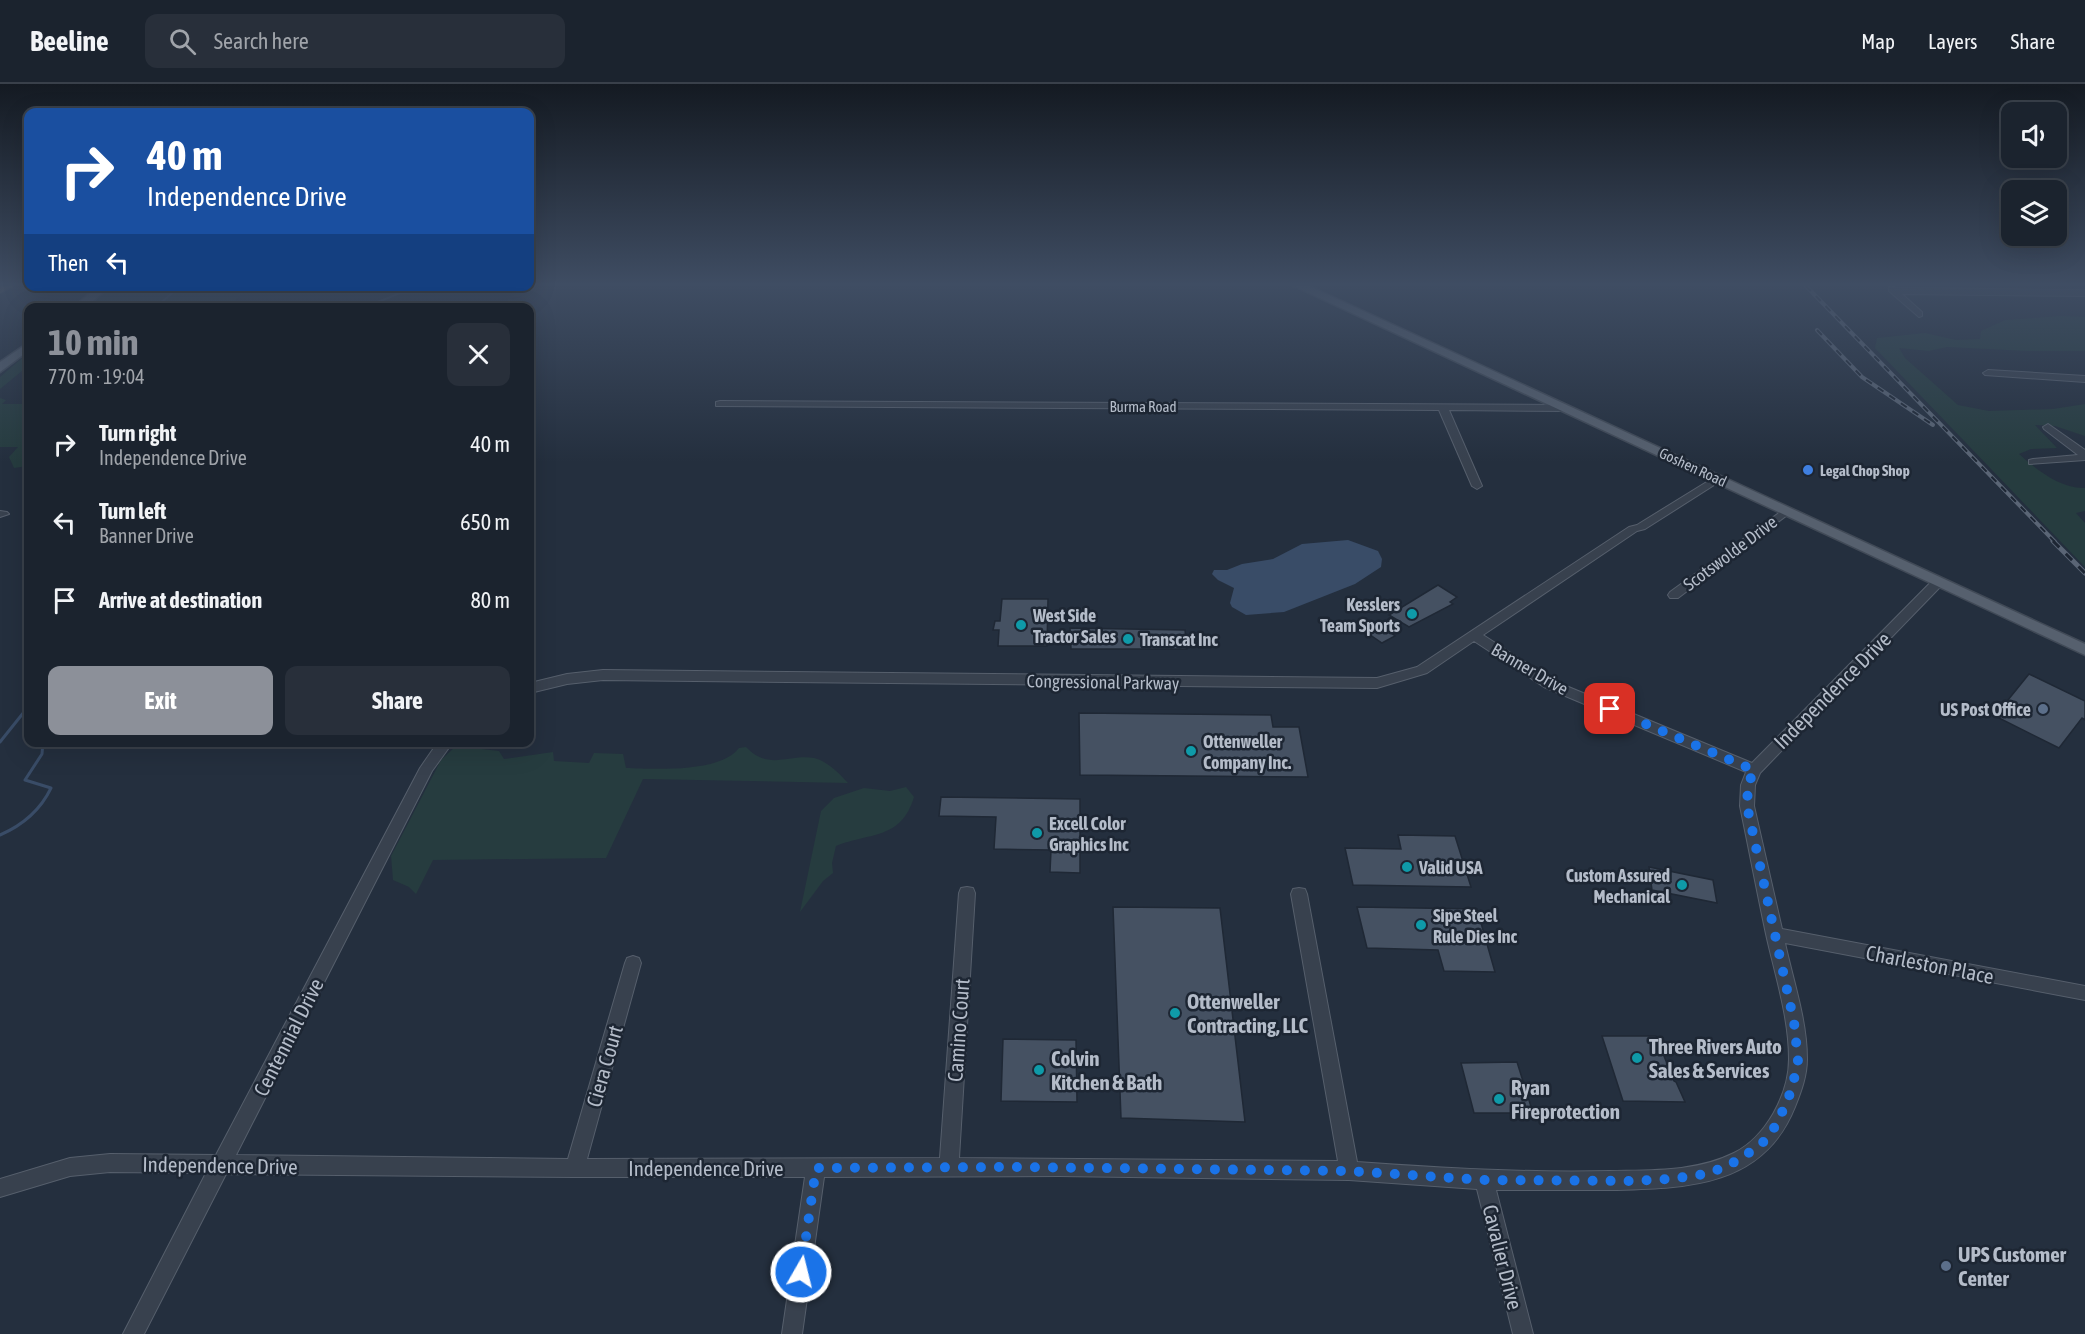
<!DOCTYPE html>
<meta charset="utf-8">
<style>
body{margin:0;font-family:"Asap Condensed",sans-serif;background:#282f3a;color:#f1f3f6;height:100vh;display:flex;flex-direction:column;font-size:22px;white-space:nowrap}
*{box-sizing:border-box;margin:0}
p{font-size:20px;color:#a0a4aa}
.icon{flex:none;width:33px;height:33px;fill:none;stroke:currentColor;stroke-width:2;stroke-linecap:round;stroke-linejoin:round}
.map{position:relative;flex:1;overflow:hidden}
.side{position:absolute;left:24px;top:219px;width:510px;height:444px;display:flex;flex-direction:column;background:#1b232e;border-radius:12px;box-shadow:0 6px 24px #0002,0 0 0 2px #39404a}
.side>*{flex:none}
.top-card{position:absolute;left:24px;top:24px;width:510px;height:183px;border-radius:12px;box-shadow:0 6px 24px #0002,0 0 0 2px #39404a;background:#1a4fa0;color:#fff;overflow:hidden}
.tools{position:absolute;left:2001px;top:18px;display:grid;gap:12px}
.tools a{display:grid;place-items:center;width:66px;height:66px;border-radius:12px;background:#1b232e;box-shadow:0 6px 24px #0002,0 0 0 2px #39404a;font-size:30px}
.pin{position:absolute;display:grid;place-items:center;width:51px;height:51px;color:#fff;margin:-26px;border-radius:12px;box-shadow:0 3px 9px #0006}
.me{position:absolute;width:66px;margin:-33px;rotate:8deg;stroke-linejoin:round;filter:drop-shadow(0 0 4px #0008)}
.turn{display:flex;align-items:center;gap:21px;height:126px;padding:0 24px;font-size:27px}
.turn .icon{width:78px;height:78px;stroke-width:2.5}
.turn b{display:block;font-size:42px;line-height:51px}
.then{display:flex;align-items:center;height:57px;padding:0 24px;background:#0003;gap:12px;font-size:22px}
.round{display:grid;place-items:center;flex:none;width:63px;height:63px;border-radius:12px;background:#282f3a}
.headline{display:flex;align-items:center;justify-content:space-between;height:102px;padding:0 24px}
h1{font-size:36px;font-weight:700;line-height:45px;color:#8c9099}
.action{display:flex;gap:12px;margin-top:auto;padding:12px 24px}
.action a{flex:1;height:69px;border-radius:12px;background:#8c9099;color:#fff;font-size:24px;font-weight:700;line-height:69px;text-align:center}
.action a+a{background:#282f3a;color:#f1f3f6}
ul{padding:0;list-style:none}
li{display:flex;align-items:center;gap:18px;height:78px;padding:0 24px}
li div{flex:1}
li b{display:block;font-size:22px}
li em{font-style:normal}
header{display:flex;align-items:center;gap:36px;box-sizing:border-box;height:84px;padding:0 30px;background:#1b232e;border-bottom:2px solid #39404a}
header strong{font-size:28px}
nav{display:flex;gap:33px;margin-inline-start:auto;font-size:21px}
.search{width:420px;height:54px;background:#282f3a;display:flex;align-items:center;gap:15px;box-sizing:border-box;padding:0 21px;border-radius:12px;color:#a0a4aa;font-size:22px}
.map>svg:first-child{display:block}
.green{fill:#263c3f}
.water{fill:#394c67}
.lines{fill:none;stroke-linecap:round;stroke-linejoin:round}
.stream-far1{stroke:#394c67;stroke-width:2}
.stream{stroke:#394c67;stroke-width:3}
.building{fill:#455162;stroke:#1f2835;stroke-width:1.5}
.minor-casing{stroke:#565f6c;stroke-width:2}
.major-casing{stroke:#414a57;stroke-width:3}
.highway-casing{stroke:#434c59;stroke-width:2}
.minor{fill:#38414e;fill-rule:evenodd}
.major{fill:#56606e;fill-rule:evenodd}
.highway{fill:#746855;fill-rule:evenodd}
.rail-far1-casing{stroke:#5a6575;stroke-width:4}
.rail-casing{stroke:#5a6575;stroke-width:5}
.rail-far1{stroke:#1d2633;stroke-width:2;stroke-dasharray:7;stroke-linecap:butt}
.rail{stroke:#1d2633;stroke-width:3;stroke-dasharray:9;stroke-linecap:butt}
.route{stroke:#1a73e8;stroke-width:10;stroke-dasharray:0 18}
.shop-dot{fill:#3f7fe0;stroke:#1d2633;stroke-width:2}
.culture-dot{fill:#0f9aa8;stroke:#1d2633;stroke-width:2}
.service-dot{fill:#5c6f8a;stroke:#1d2633;stroke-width:2}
.labels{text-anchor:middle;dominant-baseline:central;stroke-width:5;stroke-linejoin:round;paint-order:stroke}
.far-street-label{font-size:15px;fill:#b4bcc9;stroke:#1d2633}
.far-poi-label{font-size:15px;font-weight:bold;fill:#b4bcc9;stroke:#1d2633;text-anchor:start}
.street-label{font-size:18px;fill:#b4bcc9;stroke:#1d2633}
.poi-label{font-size:18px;font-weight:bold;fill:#b4bcc9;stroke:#1d2633;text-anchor:start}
.near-street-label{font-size:21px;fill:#b4bcc9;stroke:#1d2633}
.near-poi-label{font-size:21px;font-weight:bold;fill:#b4bcc9;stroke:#1d2633;text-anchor:start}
</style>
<header>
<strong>Beeline</strong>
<div class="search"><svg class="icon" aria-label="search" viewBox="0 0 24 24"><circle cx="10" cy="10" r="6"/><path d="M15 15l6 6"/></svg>Search here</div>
<nav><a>Map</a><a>Layers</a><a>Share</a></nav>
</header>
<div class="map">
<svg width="2085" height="1250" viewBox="0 0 2085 1250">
<rect width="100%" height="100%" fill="#242f3e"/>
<g class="green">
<polygon points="114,202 249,202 249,203 228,223 87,223"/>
<path d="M2061,232l24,1v34h-58l-80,-4 -18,4 -30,-3 6,10 53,47 31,6 64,-2 32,-5v32l-30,-10 -20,-1 22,23 -26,1 -12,5c17,15 41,35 66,34v23l-9,2 9,10v44l-210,-219 2,-10 48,-5 31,7 24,-1 1,-8 24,-11z"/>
<polygon points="28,269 28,287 22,287 0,305 0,293"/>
<polygon points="0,314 6,316 2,320 28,320 28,382 14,384 9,373 18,363 0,363"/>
<path d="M456,662l43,5 5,8 49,-7 1,9 35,2 5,-10 29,1 3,14c29,1 94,5 113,-20l7,-1c23,24 41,7 68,11 13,3 26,16 34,25l-205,-4 -37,79 -173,2 -17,34 -7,-7 -16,-7 -2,-24 50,-96z"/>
<path d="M906,703l8,10c-13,43 -43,35 -78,49l-4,17 1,10 -10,8 -23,31 21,-101 13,-13 30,-10 26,3z"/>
</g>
<polygon class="water" points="1348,456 1378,467 1382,475 1381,483 1355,500 1284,528 1246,531 1232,523 1230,519 1234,504 1218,496 1212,490 1214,486 1227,486 1242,480 1273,475 1302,460"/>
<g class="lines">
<g class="stream-far1">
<polyline points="350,202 400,209 378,218 374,224"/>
<polyline points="400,209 427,208 432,202"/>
<polyline points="155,224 180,202"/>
</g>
<g class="stream">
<polyline points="0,658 28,623"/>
<path d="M0,751c23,-10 40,-24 51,-47l-26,-8 17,-26 1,-12"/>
</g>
</g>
<g class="building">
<polygon points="1438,501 1457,513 1450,518 1453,520 1409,543 1389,531"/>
<polygon points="1002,515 1048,515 1047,562 998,562 999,546 993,546 995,537 1000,537"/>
<polygon points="1377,538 1395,552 1382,559 1363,546"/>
<polygon points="1070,544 1185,546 1187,565 1071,565"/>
<polygon points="2029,590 2085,617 2085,636 2082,634 2059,664 1995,632"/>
<polygon points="1079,629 1271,631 1273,643 1299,643 1308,693 1080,691"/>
<polygon points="941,713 1080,715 1080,789 1050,788 1051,766 994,765 996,733 939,732"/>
<polygon points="1398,751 1455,752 1471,803 1353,801 1345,764 1401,765"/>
<polygon points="1649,783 1713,796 1717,819 1652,806"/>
<polygon points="1113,823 1220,824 1245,1038 1121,1034"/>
<polygon points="1357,823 1477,825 1495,888 1444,887 1438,866 1367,864"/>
<polygon points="1602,952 1656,952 1674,997 1676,998 1685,1018 1623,1017"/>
<polygon points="1003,955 1076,956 1077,1018 1001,1017"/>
<polygon points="1517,978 1533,1029 1474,1029 1461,979"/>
</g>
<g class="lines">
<defs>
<g id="minor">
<polygon points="1892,202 1896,204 2085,206 2085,212 1902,210 1922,228 1922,232 1919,233 1889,207 1889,203"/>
<polygon points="1988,286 2085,292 2085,298 1985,291 1983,289"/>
<polygon points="720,317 1567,321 1572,324 1567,327 1449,326 1482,402 1477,405 1472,402 1439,326 716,322 716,318"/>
<polygon points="2048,340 2085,366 2085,376 2029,380 2029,376 2033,375 2078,371 2044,345 2043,343"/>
<path d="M1718,391l5,3 -1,2 -77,49 -8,2 -154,104 71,46 198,82 182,-184h8l2,3 -2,3 -182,188 -5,12 -1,21 28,123 303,57v14l-300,-57c8,37 22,77 22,116 0,17 -6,33 -12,48 -32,80 -108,81 -181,83 -39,0 -79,0 -118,0l37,144h-20l-36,-145 -128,-9 -290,-4 -235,1 -22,157h-20l23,-157h-230l-349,-3 -82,160h-21l83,-161 -96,-1 -40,4 -70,21v-18l70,-21 40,-4 106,1 204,-387 18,-26h15l-21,29 -196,384 332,4 57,-196 2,-5 6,-2 6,2 2,5 -54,196 353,-1 19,-265 2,-5 6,-1 6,1 2,5 -16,265 379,3 -47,-267 2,-5 6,-1 6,1 2,5 50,268c84,6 168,11 253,9 42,-1 86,1 124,-18 32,-16 55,-59 55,-94 0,-42 -14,-84 -23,-125 -9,-42 -17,-85 -26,-128l1,-21 5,-13 -202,-85 -70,-46 -47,32 -50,15 -774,-8 -36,4 -37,9v-10l37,-9 36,-4 774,8 40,-11 212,-140 8,-2z"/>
<polygon points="1786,424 1790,425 1790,429 1678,514 1670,514 1668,511 1670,508"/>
<polygon points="0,427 7,428 9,430 0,433"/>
</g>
<g id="major">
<polygon points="98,202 110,202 85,224 73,224"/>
<polygon points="1294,202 1309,202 2085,560 2085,571"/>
<polygon points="28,259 28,267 0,288 0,278"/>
</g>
<polygon id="highway" points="0,202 13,202 0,209"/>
</defs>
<use href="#minor" class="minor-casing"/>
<use href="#major" class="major-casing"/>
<use href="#highway" class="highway-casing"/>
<use href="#minor" class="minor"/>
<use href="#major" class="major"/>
<use href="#highway" class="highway"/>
<defs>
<g id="rail-far1">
<polyline points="1806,202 2055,458"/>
<polyline points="1817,246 1862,293 1933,341"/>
</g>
<polyline id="rail" points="2053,457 2085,489"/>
</defs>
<use href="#rail-far1" class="rail-far1-casing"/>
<use href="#rail" class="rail-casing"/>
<use href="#rail-far1" class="rail-far1"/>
<use href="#rail" class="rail"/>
</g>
<linearGradient id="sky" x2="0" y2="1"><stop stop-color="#141a22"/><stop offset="0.53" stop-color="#3f4d63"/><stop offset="1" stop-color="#3f4d63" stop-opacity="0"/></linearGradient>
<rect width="2085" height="378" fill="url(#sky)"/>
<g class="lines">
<polyline class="route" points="801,1188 816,1084 1015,1083 1349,1087 1484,1096 1632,1097 1671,1095 1706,1090 1728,1082 1761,1061 1777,1040 1792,1005 1798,976 1794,938 1747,722 1748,701 1754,686 1610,625"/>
</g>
<circle class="shop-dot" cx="1808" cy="386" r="6"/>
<g class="culture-dot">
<circle cx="1412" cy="530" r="6"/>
<circle cx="1021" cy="541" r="6"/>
<circle cx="1128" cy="555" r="6"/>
<circle cx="1191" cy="667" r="6"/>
<circle cx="1037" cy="749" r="6"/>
<circle cx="1407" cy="783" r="6"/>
<circle cx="1682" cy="801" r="6"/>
<circle cx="1421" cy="841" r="6"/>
<circle cx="1175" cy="929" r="6"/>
<circle cx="1637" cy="974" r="6"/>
<circle cx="1039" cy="986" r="6"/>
<circle cx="1499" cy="1015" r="6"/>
</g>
<g class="service-dot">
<circle cx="2043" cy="625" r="6"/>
<circle cx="1946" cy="1182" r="6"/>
</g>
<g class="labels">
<g class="far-street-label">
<text x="1143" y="322">Burma Road</text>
<text transform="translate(1693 383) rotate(25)">Goshen Road</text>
</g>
<g class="far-poi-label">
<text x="1820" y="386">Legal Chop Shop</text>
</g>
<g class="street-label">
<text transform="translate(1730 469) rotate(-37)">Scotswolde Drive</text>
<text transform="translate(1530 585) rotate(30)">Banner Drive</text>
<text transform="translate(1103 598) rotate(1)">Congressional Parkway</text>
</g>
<g class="poi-label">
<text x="1400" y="520" text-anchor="end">Kesslers<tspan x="1400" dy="21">Team Sports</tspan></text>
<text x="1033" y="531">West Side<tspan x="1033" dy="21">Tractor Sales</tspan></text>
<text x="1140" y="555">Transcat Inc</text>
<text x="2031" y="625" text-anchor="end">US Post Office</text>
<text x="1203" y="657">Ottenweller<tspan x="1203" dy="21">Company Inc.</tspan></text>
<text x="1049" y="739">Excell Color<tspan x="1049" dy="21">Graphics Inc</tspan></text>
<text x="1419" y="783">Valid USA</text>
<text x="1670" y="791" text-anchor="end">Custom Assured<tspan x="1670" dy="21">Mechanical</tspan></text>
<text x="1433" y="831">Sipe Steel<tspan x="1433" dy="21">Rule Dies Inc</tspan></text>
</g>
<g class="near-street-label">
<text transform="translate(1832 606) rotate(-45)">Independence Drive</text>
<text transform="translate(1930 880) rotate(11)">Charleston Place</text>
<text transform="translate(958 946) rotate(-86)">Camino Court</text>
<text transform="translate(288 953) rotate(-63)">Centennial Drive</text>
<text transform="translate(604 982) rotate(-74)">Ciera Court</text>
<text transform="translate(220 1081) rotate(1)">Independence Drive</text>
<text x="706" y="1084">Independence Drive</text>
<text transform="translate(1503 1173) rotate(76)">Cavalier Drive</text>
</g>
<g class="near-poi-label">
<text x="1187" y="917">Ottenweller<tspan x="1187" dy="24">Contracting, LLC</tspan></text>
<text x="1649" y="962">Three Rivers Auto<tspan x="1649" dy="24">Sales &amp; Services</tspan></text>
<text x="1051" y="974">Colvin<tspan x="1051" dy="24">Kitchen &amp; Bath</tspan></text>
<text x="1511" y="1003">Ryan<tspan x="1511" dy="24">Fireprotection</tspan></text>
<text x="1958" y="1170">UPS Customer<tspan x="1958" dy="24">Center</tspan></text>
</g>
</g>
</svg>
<div class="tools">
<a><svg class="icon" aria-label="sound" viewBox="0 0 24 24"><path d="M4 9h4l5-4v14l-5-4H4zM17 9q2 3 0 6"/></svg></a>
<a><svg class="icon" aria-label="layers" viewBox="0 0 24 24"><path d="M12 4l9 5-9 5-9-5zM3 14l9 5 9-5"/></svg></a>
</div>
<div class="pin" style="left:1610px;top:625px;background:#d93025"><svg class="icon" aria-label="arrive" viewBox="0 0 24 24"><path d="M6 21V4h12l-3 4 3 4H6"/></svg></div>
<svg class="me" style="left:801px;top:1188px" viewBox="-20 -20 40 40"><circle r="17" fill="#1a73e8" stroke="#fff" stroke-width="3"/><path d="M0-11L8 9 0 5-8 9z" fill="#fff"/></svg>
<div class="top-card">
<div class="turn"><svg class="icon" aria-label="right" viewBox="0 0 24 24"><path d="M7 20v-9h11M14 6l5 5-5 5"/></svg><div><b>40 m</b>Independence Drive</div></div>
<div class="then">Then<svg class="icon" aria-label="left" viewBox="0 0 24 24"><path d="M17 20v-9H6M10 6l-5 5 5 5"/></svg></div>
</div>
<section class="side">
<div class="headline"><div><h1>10 min</h1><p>770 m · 19:04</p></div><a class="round"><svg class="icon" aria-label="close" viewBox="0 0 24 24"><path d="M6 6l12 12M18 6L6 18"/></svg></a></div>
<ul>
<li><svg class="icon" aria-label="right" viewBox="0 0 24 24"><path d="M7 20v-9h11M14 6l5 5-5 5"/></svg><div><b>Turn right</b><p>Independence Drive</p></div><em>40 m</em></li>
<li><svg class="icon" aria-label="left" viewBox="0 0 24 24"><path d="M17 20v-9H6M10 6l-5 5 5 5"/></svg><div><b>Turn left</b><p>Banner Drive</p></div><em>650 m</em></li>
<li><svg class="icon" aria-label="arrive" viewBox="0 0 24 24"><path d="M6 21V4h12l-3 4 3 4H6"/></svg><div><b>Arrive at destination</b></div><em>80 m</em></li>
</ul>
<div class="action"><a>Exit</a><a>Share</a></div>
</section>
</div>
